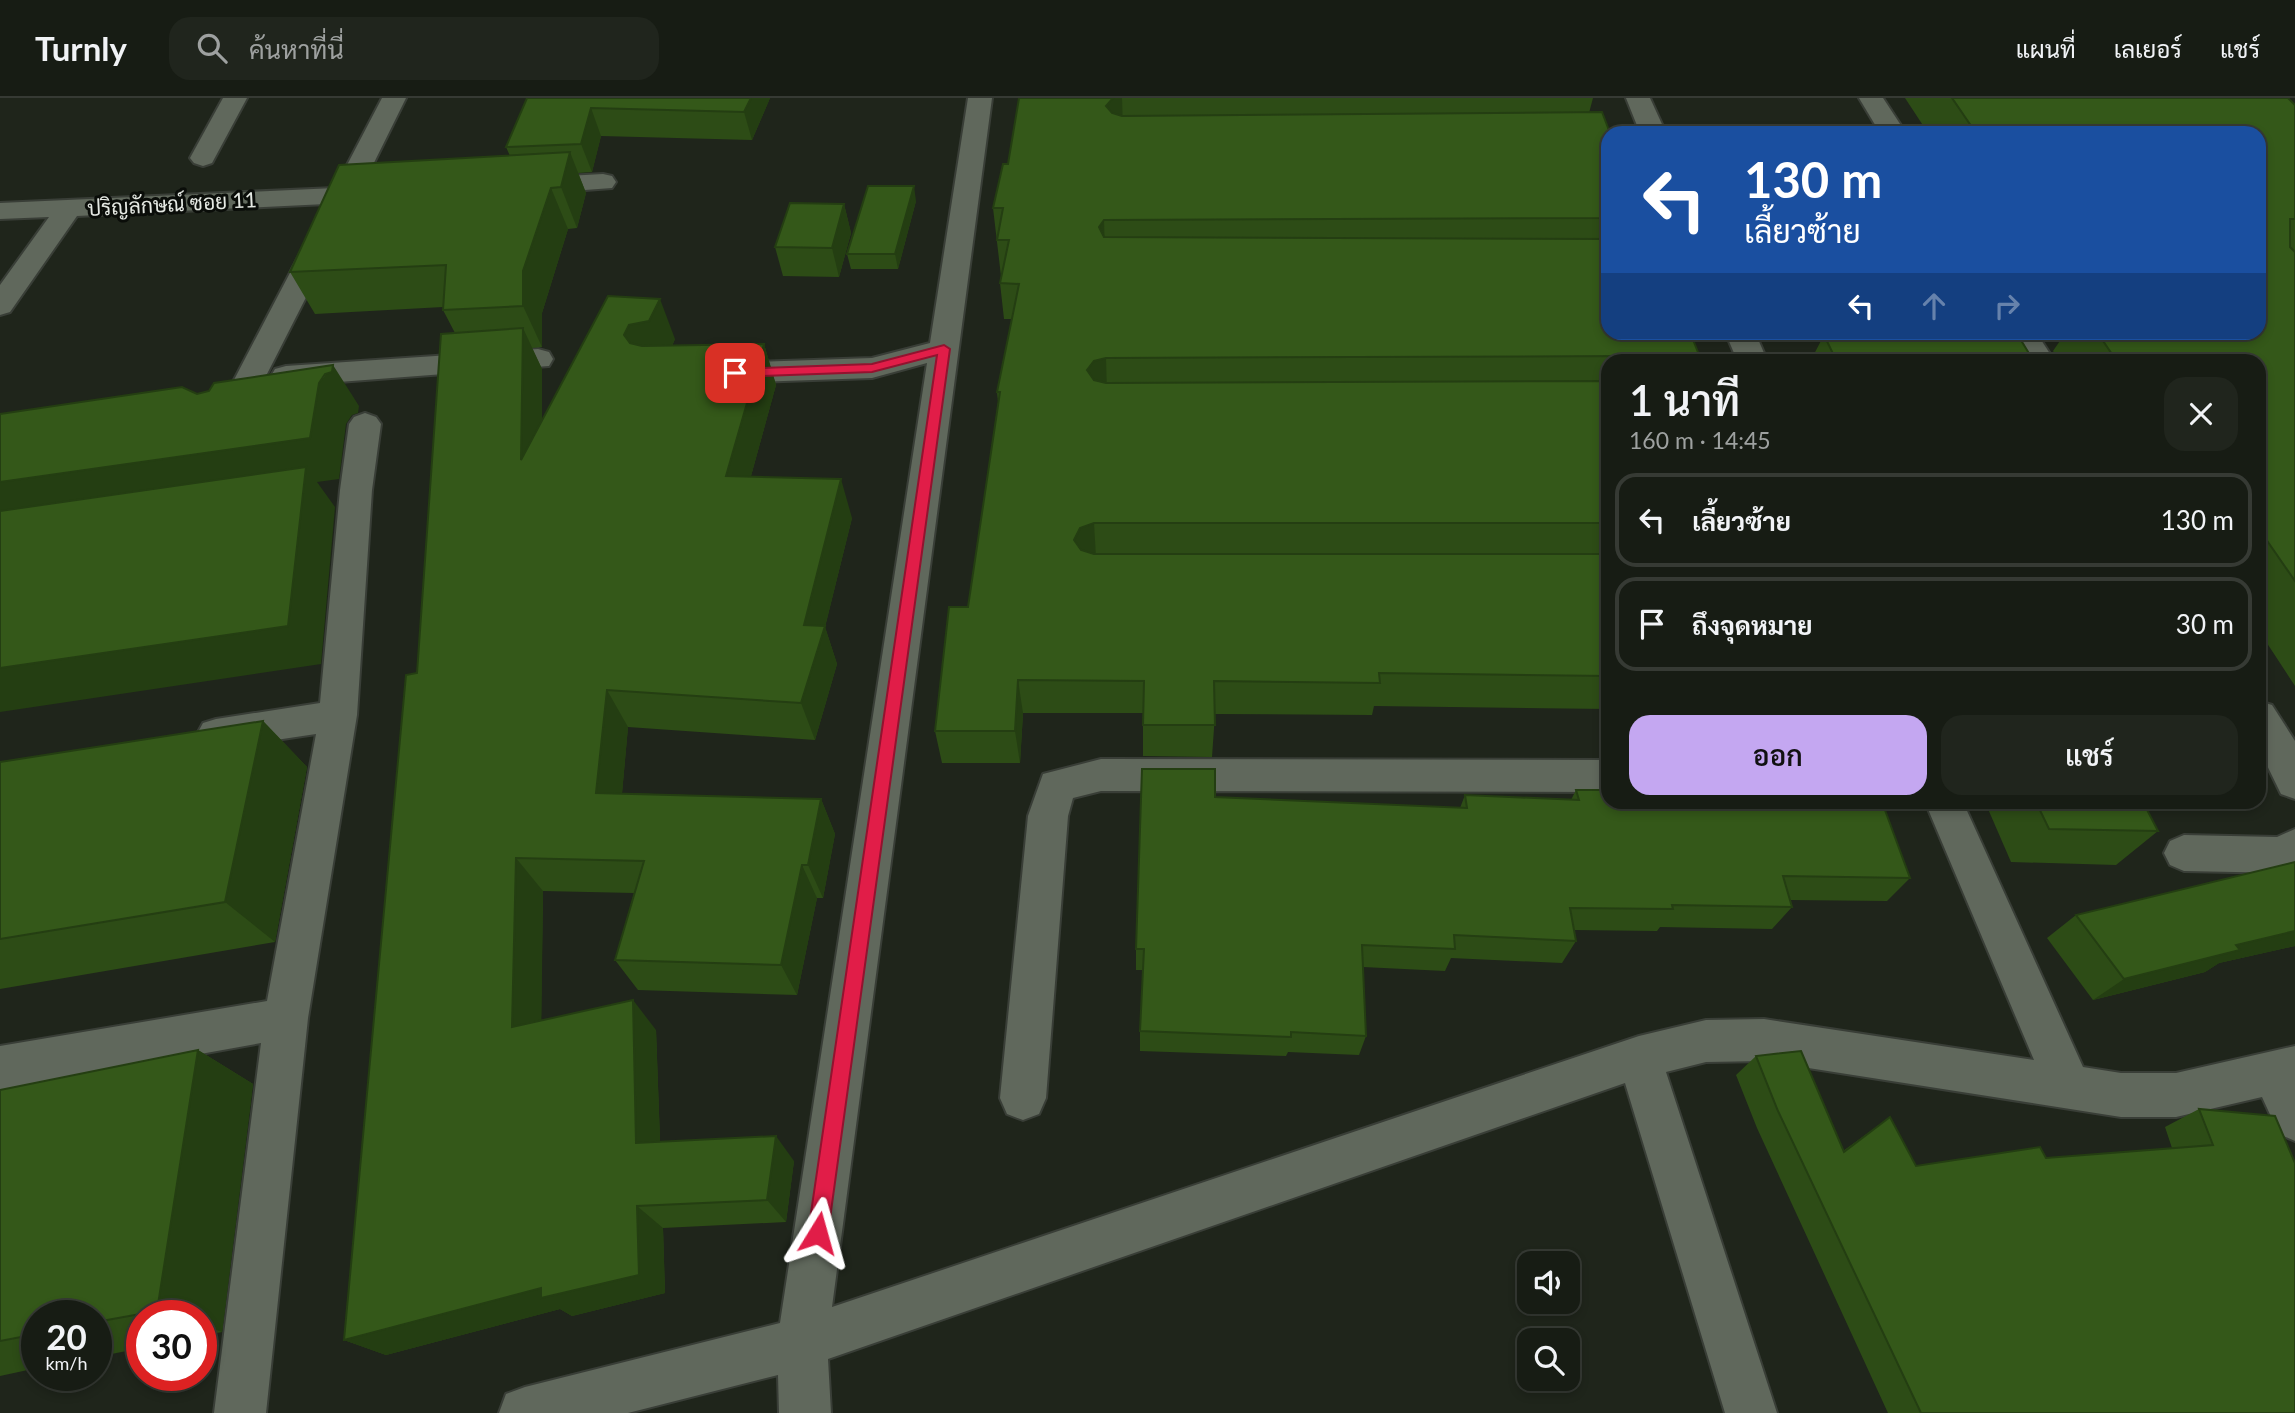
<!DOCTYPE html>
<html lang="th">
<meta charset="utf-8">
<style>
body{margin:0;font-family:Lato,Sarabun,sans-serif;background:#20251d;color:#f1f3f6;height:100vh;display:flex;flex-direction:column;font-size:26px;white-space:nowrap}
*{box-sizing:border-box;margin:0}
p{font-size:23px;color:#9ea1a0}
.icon{flex:none;width:38px;height:38px;fill:none;stroke:currentColor;stroke-width:2;stroke-linecap:round;stroke-linejoin:round}
.map{position:relative;flex:1;overflow:hidden}
.side{position:absolute;left:1601px;top:256px;width:665px;height:455px;display:flex;flex-direction:column;background:#171c14;border-radius:21px;box-shadow:0 4px 10px #0003,0 0 0 2px #363a34}
.side>*{flex:none}
.hud{position:absolute;left:1601px;top:28px;width:665px;height:214px;border-radius:21px;box-shadow:0 4px 10px #0003,0 0 0 2px #363a34;background:#1a4fa0;color:#fff;overflow:hidden}
.buttons{position:absolute;left:1517px;top:1153px;display:grid;gap:14px}
.buttons a{display:grid;place-items:center;width:63px;height:63px;border-radius:14px;background:#171c14;box-shadow:0 4px 10px #0003,0 0 0 2px #363a34;font-size:35px}
.speed{position:absolute;left:21px;top:1202px;display:flex;gap:14px;font-size:35px;font-weight:700;text-align:center}
.speed>*{display:grid;place-content:center;width:91px;height:91px;border-radius:50%;background:#171c14;box-shadow:0 4px 10px #0003,0 0 0 2px #363a34;line-height:1}
.speed small{font-size:18px;font-weight:400}
.speed .limit{border:10px solid #d22;background:#fff;color:#111}
.pin{position:absolute;display:grid;place-items:center;width:60px;height:60px;color:#fff;margin:-30px;border-radius:14px;box-shadow:0 4px 10px #0006}
.me{position:absolute;width:77px;margin:-38px;rotate:8deg;stroke-linejoin:round;filter:drop-shadow(0 0 5px #0008)}
.turn{display:flex;align-items:center;gap:24px;height:147px;padding:0 28px;font-size:32px}
.turn .icon{width:91px;height:91px;stroke-width:2.5}
.turn b{display:block;font-size:49px;line-height:60px}
.lanes{display:flex;align-items:center;height:66px;padding:0 28px;background:#0003;justify-content:center;gap:35px;direction:ltr}
.lanes .off{opacity:.35}
.round{display:grid;place-items:center;flex:none;width:74px;height:74px;border-radius:21px;background:#20251d}
.summary{display:flex;align-items:center;justify-content:space-between;height:119px;padding:0 28px}
h1{font-size:42px;font-weight:600;line-height:52px}
.primary-button{display:flex;gap:14px;margin-top:auto;padding:14px 28px}
.primary-button a{flex:1;height:80px;border-radius:21px;background:#c4a7f1;color:#111;font-size:28px;font-weight:600;line-height:80px;text-align:center}
.primary-button a+a{background:#20251d;color:#f1f3f6}
ul{padding:0;list-style:none}
li{display:flex;align-items:center;gap:21px;height:94px;margin:0 14px 10px;padding:0 14px;border:4px solid #363a34;border-radius:21px}
li div{flex:1}
li b{display:block;font-size:26px}
li em{font-style:normal}
header{display:flex;align-items:center;gap:42px;box-sizing:border-box;height:98px;padding:0 35px;background:#171c14;border-bottom:2px solid #363a34}
header strong{font-size:33px}
nav{display:flex;gap:38px;margin-inline-start:auto;font-size:24px}
.search{width:490px;height:63px;background:#20251d;display:flex;align-items:center;gap:18px;box-sizing:border-box;padding:0 24px;border-radius:21px;color:#9ea1a0;font-size:26px}
.map>svg:first-child{display:block}
.lines{fill:none;stroke-linecap:round;stroke-linejoin:round}
.street-casing{stroke:#393e37;stroke-width:4}
.street{fill:#60685c;fill-rule:evenodd}
.wall{fill:#2d4c16}
.shaded-wall{fill:#243e12}
.building{fill:#345819;stroke:#243e12;stroke-width:2}
.route{fill:#e11d48;stroke:#92132f;stroke-width:2}
.labels{text-anchor:middle;dominant-baseline:central;stroke-width:6;stroke-linejoin:round;paint-order:stroke}
.far-street-label{font-size:21px;fill:#e5e9e3;stroke:#0a0d09}
</style>
<header>
<strong>Turnly</strong>
<div class="search"><svg class="icon" aria-label="search" viewBox="0 0 24 24"><circle cx="10" cy="10" r="6"/><path d="M15 15l6 6"/></svg>ค้นหาที่นี่</div>
<nav><a>แผนที่</a><a>เลเยอร์</a><a>แชร์</a></nav>
</header>
<div class="map">
<svg width="2295" height="1315" viewBox="0 0 2295 1315">
<rect width="100%" height="100%" fill="#1f251b"/>
<g class="lines">
<defs>
<g id="street">
<polygon points="223,0 247,0 212,65 203,68 194,65 190,60"/>
<polygon points="382,0 406,0 362,89 385,90 389,96 385,102 354,105 239,331 228,334 217,331 212,324 326,106 77,118 10,214 0,217 0,187 49,119 0,121 0,105 335,90"/>
<polygon points="968,0 992,0 832,1209 1639,938 1706,922 1764,921 2034,962 1925,704 1963,704 2083,969 2121,975 2176,975 2295,948 2295,1043 2279,1036 2262,999 2176,1019 2121,1019 1764,963 1706,964 1666,974 1777,1315 1725,1315 1625,985 828,1261 831,1315 779,1315 778,1277 628,1315 499,1315 506,1296 525,1289 780,1225 927,265 872,280 721,285 710,282 706,275 710,268 721,265 872,260 930,245"/>
<polygon points="1626,0 1650,0 1666,35 1640,35"/>
<polygon points="1859,0 1883,0 1906,35 1880,35"/>
<polygon points="603,76 612,78 616,84 612,90 530,96 521,94 517,88 521,82 530,80"/>
<polygon points="1725,234 1755,234 1767,262 1737,262"/>
<polygon points="2007,234 2036,234 2054,262 2024,262"/>
<polygon points="538,251 549,254 553,261 549,268 286,288 275,285 271,278 275,271 286,268"/>
<polygon points="365,315 376,319 381,326 372,392 357,617 308,920 266,1315 214,1315 261,945 0,992 0,948 267,903 316,636 216,651 203,647 197,636 203,625 216,621 320,605 340,392 349,326 354,319"/>
<polygon points="2259,603 2272,607 2295,643 2295,701 2281,696 2259,651"/>
<polygon points="1101,661 1608,662 1608,694 1101,693 1073,700 1068,718 1046,1000 1039,1016 1023,1022 1007,1016 1000,1000 1028,718 1043,676"/>
<polygon points="2295,731 2295,771 2286,775 2184,773 2170,767 2164,755 2170,743 2184,737 2277,739"/>
</g>
</defs>
<use href="#street" class="street-casing"/>
<use href="#street" class="street"/>
</g>
<g class="wall">
<polygon points="527,0 770,0 752,42 601,38 592,74 578,75 586,95 577,130 568,131 542,215 542,249 532,250 542,271 542,322 675,241 672,248 764,246 776,287 751,378 852,420 825,529 837,566 815,642 628,629 622,695 821,701 835,736 823,800 817,800 797,897 638,892 615,862 634,795 543,793 541,922 656,932 660,1043 794,1063 786,1124 663,1130 665,1195 572,1218 560,1211 386,1257 344,1242 455,235 443,212 443,209 315,216 290,174 510,58 506,49"/>
<polygon points="1019,0 1593,0 1589,15 1608,35 1608,234 1701,262 1608,262 1608,611 1374,608 1372,617 1215,616 1212,659 1143,658 1143,615 1023,615 1020,665 942,665 935,633 968,509 998,304 997,294 1012,221 1004,221 1000,185 1001,178 993,110 1008,66"/>
<polygon points="1905,0 2288,0 2295,7 2295,588 2259,533 2259,262 2059,262 2053,253 2066,234 2259,234 2259,35 1928,35"/>
<polygon points="916,103 898,171 851,171 847,156"/>
<polygon points="844,106 851,135 839,179 783,178 775,149"/>
<polygon points="1879,234 2016,234 2033,262 1811,262 1824,237 1878,237"/>
<polygon points="263,623 307,669 275,844 0,891 0,664"/>
<polygon points="1576,692 1910,780 1887,803 1790,802 1792,809 1772,831 1660,829 1657,833 1574,832 1576,843 1562,865 1451,860 1445,873 1363,869 1366,938 1359,957 1288,954 1286,958 1140,953 1140,933 1143,872 1136,872 1136,851 1215,699 1460,710 1465,697 1571,702"/>
<polygon points="1985,704 2143,704 2158,733 2116,767 2011,764"/>
<polygon points="2295,764 2295,848 2219,865 2205,874 2093,902 2047,840 2076,817"/>
<polygon points="198,952 253,986 222,1234 201,1238 201,1218 142,1218 142,1250 96,1259 96,1218 37,1218 37,1270 0,1278 0,992"/>
<polygon points="1756,958 1843,1053 1890,1019 1916,1068 2046,1060 2172,1050 2165,1029 2199,1011 2275,1018 2295,1315 1888,1315 1757,1030 1736,977"/>
</g>
<g class="shaded-wall">
<polygon points="751,0 770,0 752,42 744,14"/>
<polygon points="1112,0 1122,0 1123,32 1106,8"/>
<polygon points="591,10 601,38 592,74 581,46"/>
<polygon points="570,54 586,95 577,130 561,89"/>
<polygon points="914,88 916,103 898,171 895,156"/>
<polygon points="551,90 568,131 542,215 542,249 523,208 523,173"/>
<polygon points="844,106 851,135 839,179 832,150"/>
<polygon points="1104,122 1105,157 1099,129"/>
<polygon points="660,201 675,241 665,263 645,268 624,237 629,227"/>
<polygon points="523,230 542,271 542,402 521,362"/>
<polygon points="764,246 776,287 740,418 726,378"/>
<polygon points="1106,260 1107,295 1095,298 1087,272 1094,263"/>
<polygon points="333,267 359,308 358,315 352,317 346,326 339,381 317,384 335,409 321,566 0,614 0,384 319,285"/>
<polygon points="841,381 852,420 825,529 837,566 815,642 801,605 804,527"/>
<polygon points="1094,425 1096,459 1082,465 1074,442 1080,430"/>
<polygon points="1018,582 1023,615 1020,665 1015,633"/>
<polygon points="607,592 628,629 619,730 596,695"/>
<polygon points="263,623 307,669 275,844 225,804"/>
<polygon points="821,701 835,736 823,800 808,767"/>
<polygon points="516,760 543,793 541,957 512,929"/>
<polygon points="802,767 817,800 797,897 781,867"/>
<polygon points="2295,833 2295,848 2219,865 2205,874 2093,902 2124,881 2236,847"/>
<polygon points="633,902 656,932 661,1069 636,1045"/>
<polygon points="198,952 253,986 222,1234 201,1227 201,1218 173,1218 157,1213"/>
<polygon points="776,1038 794,1063 786,1124 767,1102"/>
<polygon points="637,1108 663,1130 665,1195 572,1218 560,1211 386,1257 344,1242"/>
</g>
<g class="building">
<polygon points="527,0 751,0 744,14 591,10 581,46 506,49"/>
<polygon points="1019,0 1113,0 1106,8 1112,15 1122,18 1602,14 1610,35 1608,35 1608,120 1104,122 1099,129 1104,139 1608,141 1608,234 1690,234 1701,262 1623,262 1623,258 1106,260 1094,263 1087,272 1094,282 1106,285 1608,283 1608,425 1094,425 1080,430 1074,442 1081,452 1094,456 1608,456 1608,578 1379,575 1380,585 1214,583 1215,627 1143,627 1144,583 1018,582 1015,633 935,633 949,509 968,509 1000,294 997,294 1019,186 1000,185 1009,142 997,142 1003,110 993,110 1003,66 1008,66"/>
<polygon points="1952,0 2288,0 2295,7 2295,121 2290,121 2290,149 2295,154 2295,483 2259,431 2259,262 2116,262 2097,234 2259,234 2259,35 1976,35"/>
<polygon points="570,54 561,89 551,90 523,173 523,208 443,212 446,167 290,174 339,67"/>
<polygon points="868,88 914,88 895,156 847,156"/>
<polygon points="790,105 844,106 832,150 775,149"/>
<polygon points="608,198 660,201 649,223 629,227 624,237 630,245 642,248 764,246 726,378 841,381 804,527 825,528 801,605 607,592 596,695 821,701 808,767 802,767 781,867 615,862 644,763 516,760 512,929 633,902 636,1045 776,1038 767,1102 637,1108 639,1177 541,1200 541,1190 344,1242 406,577 417,575 441,236 523,230 521,362"/>
<polygon points="1916,234 2016,234 2033,262 1836,262 1824,237 1917,237"/>
<polygon points="333,267 332,274 325,276 319,285 310,340 0,384 0,316 182,289 197,296 209,293 214,285"/>
<polygon points="306,369 288,528 0,570 0,413"/>
<polygon points="263,623 225,804 0,841 0,664"/>
<polygon points="1142,671 1215,671 1215,699 1467,710 1465,697 1579,702 1576,692 1608,692 1608,704 1882,704 1910,780 1783,778 1792,809 1672,807 1673,811 1570,810 1576,843 1454,837 1455,851 1362,847 1366,938 1291,934 1291,939 1140,933 1144,851 1136,851"/>
<polygon points="2036,704 2143,704 2158,733 2049,731"/>
<polygon points="2295,764 2295,833 2236,847 2240,852 2124,881 2076,817"/>
<polygon points="198,952 157,1213 96,1224 96,1218 37,1218 37,1236 0,1243 0,992"/>
<polygon points="1801,953 1844,1054 1890,1019 1916,1068 2040,1049 2046,1060 2213,1047 2199,1011 2275,1018 2295,1065 2295,1315 1921,1315 1778,1013 1756,958"/>
</g>
<polygon class="route" points="944,247 950,251 828,1135 825,1142 818,1145 811,1142 808,1135 937,257 872,274 735,279 729,275 735,271 872,266"/>
<g class="labels">
<g class="far-street-label">
<text transform="translate(172 105) rotate(-3)">ปริญลักษณ์ ซอย 11</text>
</g>
</g>
</svg>
<div class="buttons">
<a><svg class="icon" aria-label="sound" viewBox="0 0 24 24"><path d="M4 9h4l5-4v14l-5-4H4zM17 9q2 3 0 6"/></svg></a>
<a><svg class="icon" aria-label="search" viewBox="0 0 24 24"><circle cx="10" cy="10" r="6"/><path d="M15 15l6 6"/></svg></a>
</div>
<div class="speed"><div>20<small>km/h</small></div><div class="limit">30</div></div>
<div class="pin" style="left:735px;top:275px;background:#d93025"><svg class="icon" aria-label="arrive" viewBox="0 0 24 24"><path d="M6 21V4h12l-3 4 3 4H6"/></svg></div>
<svg class="me" style="left:818px;top:1135px" viewBox="-20 -20 40 40"><path d="M0-17L14 15 0 8-14 15z" fill="#e11d48" stroke="#fff" stroke-width="4"/></svg>
<div class="hud">
<div class="turn"><svg class="icon" aria-label="left" viewBox="0 0 24 24"><path d="M17 20v-9H6M10 6l-5 5 5 5"/></svg><div><b>130 m</b>เลี้ยวซ้าย</div></div>
<div class="lanes"><svg class="icon" aria-label="left" viewBox="0 0 24 24"><path d="M17 20v-9H6M10 6l-5 5 5 5"/></svg><svg class="icon off" aria-label="ahead" viewBox="0 0 24 24"><path d="M12 20V5M6 11l6-6 6 6"/></svg><svg class="icon off" aria-label="right" viewBox="0 0 24 24"><path d="M7 20v-9h11M14 6l5 5-5 5"/></svg></div>
</div>
<section class="side">
<div class="summary"><div><h1>1 นาที</h1><p>160 m · 14:45</p></div><a class="round"><svg class="icon" aria-label="close" viewBox="0 0 24 24"><path d="M6 6l12 12M18 6L6 18"/></svg></a></div>
<ul>
<li><svg class="icon" aria-label="left" viewBox="0 0 24 24"><path d="M17 20v-9H6M10 6l-5 5 5 5"/></svg><div><b>เลี้ยวซ้าย</b></div><em>130 m</em></li>
<li><svg class="icon" aria-label="arrive" viewBox="0 0 24 24"><path d="M6 21V4h12l-3 4 3 4H6"/></svg><div><b>ถึงจุดหมาย</b></div><em>30 m</em></li>
</ul>
<div class="primary-button"><a>ออก</a><a>แชร์</a></div>
</section>
</div>
